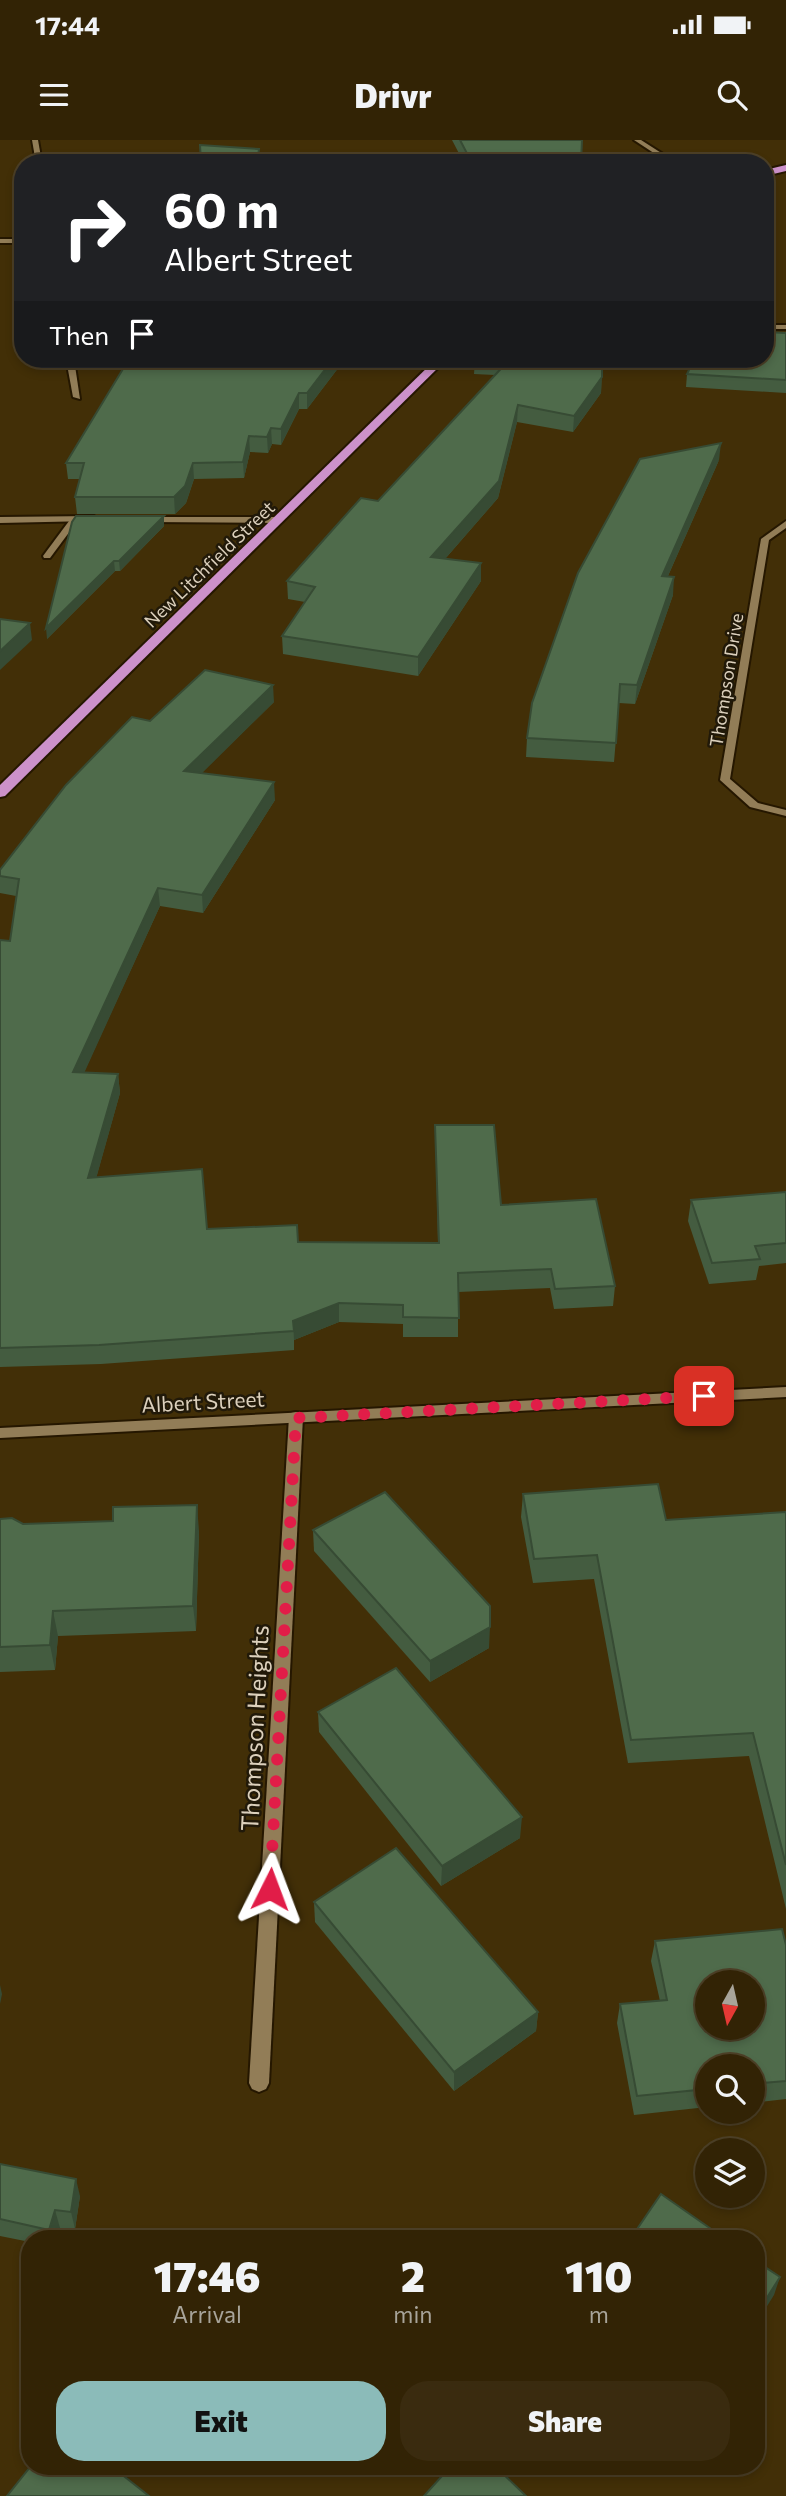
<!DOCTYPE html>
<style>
body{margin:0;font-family:Commissioner,sans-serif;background:#3a2b0f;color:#f1f3f6;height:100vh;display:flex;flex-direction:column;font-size:26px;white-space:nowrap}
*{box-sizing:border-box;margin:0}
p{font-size:23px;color:#a8a49a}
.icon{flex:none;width:38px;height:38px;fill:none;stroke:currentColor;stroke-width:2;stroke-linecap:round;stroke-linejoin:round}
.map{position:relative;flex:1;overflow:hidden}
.details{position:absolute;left:21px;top:2090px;width:744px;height:245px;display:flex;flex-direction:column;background:#322305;border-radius:28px;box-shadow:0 4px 10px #0003,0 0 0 2px #4d4027}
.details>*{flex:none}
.top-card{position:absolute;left:14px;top:14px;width:760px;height:214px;border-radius:28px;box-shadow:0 4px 10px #0003,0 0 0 2px #4d4027;background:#202124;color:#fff;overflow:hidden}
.needle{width:46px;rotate:188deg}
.fabs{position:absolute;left:695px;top:1830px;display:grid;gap:14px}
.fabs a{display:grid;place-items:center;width:70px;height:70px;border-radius:50%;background:#322305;box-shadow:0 4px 10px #0003,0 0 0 2px #4d4027;font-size:35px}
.pin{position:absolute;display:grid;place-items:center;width:60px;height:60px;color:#fff;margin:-30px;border-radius:14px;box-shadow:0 4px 10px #0006}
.me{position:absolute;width:77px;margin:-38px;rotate:3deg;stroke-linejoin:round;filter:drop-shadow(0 0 5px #0008)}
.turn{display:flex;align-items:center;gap:24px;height:147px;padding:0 35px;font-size:32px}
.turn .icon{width:91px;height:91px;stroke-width:2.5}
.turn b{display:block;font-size:49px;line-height:60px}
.then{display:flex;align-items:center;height:66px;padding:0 35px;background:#0003;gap:14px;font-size:26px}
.eta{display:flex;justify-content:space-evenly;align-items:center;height:119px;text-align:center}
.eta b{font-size:42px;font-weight:800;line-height:49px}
.primary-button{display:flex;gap:14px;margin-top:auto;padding:14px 35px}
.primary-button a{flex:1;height:80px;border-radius:28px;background:#8bbbb9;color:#111;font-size:28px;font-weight:800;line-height:80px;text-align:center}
.primary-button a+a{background:#3a2b0f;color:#f1f3f6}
.status{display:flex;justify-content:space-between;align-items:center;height:49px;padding:0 35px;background:#322305;direction:ltr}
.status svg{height:19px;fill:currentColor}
header{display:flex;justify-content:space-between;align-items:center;height:91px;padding:0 35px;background:#322305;font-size:32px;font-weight:800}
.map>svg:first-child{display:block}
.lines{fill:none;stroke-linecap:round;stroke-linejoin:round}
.service-casing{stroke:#251700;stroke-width:4}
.minor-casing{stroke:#251700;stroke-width:4}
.tertiary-casing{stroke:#251700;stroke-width:4}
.trunk-casing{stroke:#251700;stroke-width:4}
.service{fill:#927d57;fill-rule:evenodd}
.minor{fill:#927d57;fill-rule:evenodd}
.tertiary{fill:#927d57;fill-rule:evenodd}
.trunk{fill:#cc91ca;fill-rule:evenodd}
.wall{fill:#445c40}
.shaded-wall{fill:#374b34}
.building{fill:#4f6b4b;stroke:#374b34;stroke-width:2;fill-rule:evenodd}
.route{stroke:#e11d48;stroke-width:12;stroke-dasharray:0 21.6}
.labels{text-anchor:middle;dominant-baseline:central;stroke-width:5;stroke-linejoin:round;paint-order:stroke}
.far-street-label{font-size:18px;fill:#dcd0bc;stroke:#211909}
.street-label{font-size:21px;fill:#dcd0bc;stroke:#211909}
.near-street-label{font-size:24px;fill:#dcd0bc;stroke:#211909}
</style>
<div class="status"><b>17:44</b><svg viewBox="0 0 49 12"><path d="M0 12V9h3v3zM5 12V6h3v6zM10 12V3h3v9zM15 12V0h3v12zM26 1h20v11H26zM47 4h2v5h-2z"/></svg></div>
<header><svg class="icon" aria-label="menu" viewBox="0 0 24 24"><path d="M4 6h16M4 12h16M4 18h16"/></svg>Drivr<svg class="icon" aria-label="search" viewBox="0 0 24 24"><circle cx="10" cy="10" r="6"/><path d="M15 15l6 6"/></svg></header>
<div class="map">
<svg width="786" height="2356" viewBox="0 0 786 2356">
<rect width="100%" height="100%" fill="#422f07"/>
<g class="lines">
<defs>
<polygon id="service" points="72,377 79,379 50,418 44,418 43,416"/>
<g id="minor">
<polygon points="32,0 38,0 42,23 36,23"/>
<polygon points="634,0 641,0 677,23 669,23"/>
<rect x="0" y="99" width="23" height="4"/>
<rect x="765" y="185" width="21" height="4"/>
<polygon points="66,219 74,219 80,259 73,257"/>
<polygon points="94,376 95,378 91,381 0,383 0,377"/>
<polygon points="144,377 278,377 282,380 278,383 147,382 144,381"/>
<polygon points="786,381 786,388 769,400 730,639 758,663 786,670 786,676 750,667 720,640 761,399"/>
<polygon points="296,1272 301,1273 303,1277 269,1943 266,1949 259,1952 252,1949 249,1943 289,1277 291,1273"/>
</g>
<polygon id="tertiary" points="786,1247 786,1257 0,1298 0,1288"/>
<g id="trunk">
<polygon points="786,25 786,31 765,36 765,30"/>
<polygon points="436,219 447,219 5,656 0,657 0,645"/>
</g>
</defs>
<use href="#service" class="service-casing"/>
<use href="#minor" class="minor-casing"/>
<use href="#tertiary" class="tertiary-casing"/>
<use href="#trunk" class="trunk-casing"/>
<use href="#service" class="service"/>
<use href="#minor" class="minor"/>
<use href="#tertiary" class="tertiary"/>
<use href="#trunk" class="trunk"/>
</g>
<g class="wall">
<polygon points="452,0 582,0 581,23 464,23"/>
<polygon points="786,193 786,253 686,247 687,234"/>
<polygon points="129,219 355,219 353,224 342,223 307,269 299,269 281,305 272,304 268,313 250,312 244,338 194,339 186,363 175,374 77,374 75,357 80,339 68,339 66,323"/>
<polygon points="475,219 602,219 601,253 573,292 517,282 498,358 445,419 481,423 481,441 418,536 283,514 282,496 305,462 288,459 287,441 378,361 495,235 474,234"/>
<polygon points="719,320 668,436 673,455 635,564 619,563 614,622 526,617 527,598"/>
<polygon points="164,376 164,386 120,431 115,431 47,499 72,382"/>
<polygon points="274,562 201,633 275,660 203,773 160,766 84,932 118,934 120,953 96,1038 207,1089 298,1102 438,1103 435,985 501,1065 615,1146 613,1166 554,1169 550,1148 458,1152 458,1197 403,1197 403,1184 339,1182 294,1200 294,1210 101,1224 0,1227 0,800 10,801 16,756 0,753 0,730 150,581"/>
<polygon points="786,1052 786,1123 759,1126 756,1140 709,1144 688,1081 691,1060"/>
<polygon points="523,1354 666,1380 786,1372 786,1769 749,1616 628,1623 594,1439 533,1443 521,1377"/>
<polygon points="0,1379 23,1384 199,1391 196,1491 58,1496 55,1530 0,1532"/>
<polygon points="313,1390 489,1508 430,1542 314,1411"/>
<polygon points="318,1572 520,1698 441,1746 319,1592"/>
<polygon points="314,1762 538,1872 536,1891 454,1951 315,1782"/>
<polygon points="655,1801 786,1805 786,1959 752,1963 752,1927 707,1927 707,1967 634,1975 617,1883 620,1864 660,1861 651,1821"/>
<polygon points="0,2024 80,2056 75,2089 60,2088 56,2098 30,2098 30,2102 0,2096"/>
</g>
<g class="shaded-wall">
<polygon points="333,219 342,219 342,223 307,269 307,253"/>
<polygon points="602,237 601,253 573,292 574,276"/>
<polygon points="299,253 299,269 281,305 281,289"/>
<polygon points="518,265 517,282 498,358 431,435 431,417"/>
<polygon points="271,288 272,304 268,313 267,297"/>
<polygon points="249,296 250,312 244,338 243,322"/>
<polygon points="721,303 719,320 660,454 662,436"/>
<polygon points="193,323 194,339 186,363 175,374 174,357"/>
<polygon points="164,376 164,386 120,431 119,421"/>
<polygon points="114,421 115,431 47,499 46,488"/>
<polygon points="481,423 481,441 418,536 418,517"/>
<polygon points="674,437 673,455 635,564 637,545"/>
<polygon points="30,483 32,500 0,530 0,511"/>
<polygon points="273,545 274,562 186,649 184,631"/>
<polygon points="274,642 275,660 203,773 202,755"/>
<polygon points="158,748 160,766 76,951 73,932"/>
<polygon points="118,934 120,953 91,1057 88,1038"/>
<polygon points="339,1163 339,1182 294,1200 293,1181"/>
<polygon points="197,1365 199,1391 196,1491 193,1466"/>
<polygon points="53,1471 58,1496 55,1530 50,1505"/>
<polygon points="490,1487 489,1508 430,1542 430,1521"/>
<polygon points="522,1677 520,1698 441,1746 442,1726"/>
<polygon points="0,1845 2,1854 0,1864"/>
<polygon points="538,1872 536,1891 454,1951 454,1932"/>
<polygon points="76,2039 80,2056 75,2089 71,2072"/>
<polygon points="55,2070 60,2088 56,2098 51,2098 49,2090"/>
<polygon points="780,2137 774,2155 756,2184 756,2175"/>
</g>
<g class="building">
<polygon points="460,0 582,0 581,23 472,23"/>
<polygon points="200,5 259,9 257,23 201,23"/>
<polygon points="423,20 463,23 423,23"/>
<polygon points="765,192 786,193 786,240 687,234 694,219 765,219"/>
<polygon points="129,219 333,219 307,253 299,253 281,289 271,288 267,297 249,296 243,322 193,323 185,346 174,357 75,357 84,323 66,323"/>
<polygon points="491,219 602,219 602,237 574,276 518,265 499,341 431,417 481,423 418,517 282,496 315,447 287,441 361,358 378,361 509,220"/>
<polygon points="721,303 662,436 674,437 637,545 620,544 616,603 527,598 532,563 578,433 640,319"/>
<polygon points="76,376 164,376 119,421 114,421 46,488 72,382"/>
<polygon points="0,479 30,483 0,511"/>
<polygon points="205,530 273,545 184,631 274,642 202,755 158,748 73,932 118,934 88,1038 202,1029 207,1089 297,1085 298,1102 439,1103 435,985 494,985 501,1065 596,1059 615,1146 555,1149 551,1129 458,1133 459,1178 403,1177 403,1165 339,1163 293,1181 294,1191 99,1205 0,1208 0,800 10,801 19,739 0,736 0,730 66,645 132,577 150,581"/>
<polygon points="786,1052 786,1103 755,1106 760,1119 712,1123 691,1060"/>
<polygon points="658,1344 666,1380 786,1372 786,1725 753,1593 631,1600 597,1415 534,1419 523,1354"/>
<polygon points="385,1352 490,1466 490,1487 430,1521 313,1390"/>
<polygon points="197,1365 193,1466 53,1471 50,1505 0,1507 0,1379 12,1378 23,1384 113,1381 113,1367"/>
<polygon points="396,1528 522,1677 442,1726 318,1572"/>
<polygon points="396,1708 538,1872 454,1932 314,1762"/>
<path d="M782,1789l4,16v136l-34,3v-17h-45v22l-70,7 -17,-92 47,-4 -12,-59zM707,1843h45v45h-45z"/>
<polygon points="0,2024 76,2039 71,2072 55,2070 49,2090 0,2079"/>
<polygon points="661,2054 724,2098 631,2098"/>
<polygon points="756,2121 780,2137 756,2175"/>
<polygon points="31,2326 111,2326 149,2356 7,2356"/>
<polygon points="451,2326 495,2326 526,2356 424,2356"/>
</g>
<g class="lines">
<polyline class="route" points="270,1749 296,1278 704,1256"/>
</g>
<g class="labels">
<g class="far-street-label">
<text transform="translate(209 424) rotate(-44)">New Litchfield Street</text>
<text transform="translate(726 540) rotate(-81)">Thompson Drive</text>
</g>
<g class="street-label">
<text transform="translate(203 1261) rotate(-3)">Albert Street</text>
</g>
<g class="near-street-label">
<text transform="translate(254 1588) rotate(-87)">Thompson Heights</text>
</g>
</g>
</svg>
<div class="fabs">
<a><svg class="needle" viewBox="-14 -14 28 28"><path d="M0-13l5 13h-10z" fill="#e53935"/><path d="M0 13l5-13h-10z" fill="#a8a49a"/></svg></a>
<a><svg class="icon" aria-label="search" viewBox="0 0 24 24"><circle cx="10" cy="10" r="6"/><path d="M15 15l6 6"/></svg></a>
<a><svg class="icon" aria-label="layers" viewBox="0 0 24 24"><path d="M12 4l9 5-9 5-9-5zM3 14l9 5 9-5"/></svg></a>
</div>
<div class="pin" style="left:704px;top:1256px;background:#d93025"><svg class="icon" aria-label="arrive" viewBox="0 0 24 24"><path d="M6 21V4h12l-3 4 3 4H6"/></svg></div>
<svg class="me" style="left:270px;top:1749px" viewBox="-20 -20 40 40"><path d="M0-17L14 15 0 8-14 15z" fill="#e11d48" stroke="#fff" stroke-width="4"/></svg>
<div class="top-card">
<div class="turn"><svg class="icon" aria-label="right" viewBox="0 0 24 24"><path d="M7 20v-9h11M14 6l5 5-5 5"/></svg><div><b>60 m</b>Albert Street</div></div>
<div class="then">Then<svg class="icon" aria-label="arrive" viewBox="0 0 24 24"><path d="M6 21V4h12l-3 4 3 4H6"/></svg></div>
</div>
<section class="details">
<div class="eta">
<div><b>17:46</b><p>Arrival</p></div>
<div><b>2</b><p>min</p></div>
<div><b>110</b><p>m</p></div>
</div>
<div class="primary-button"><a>Exit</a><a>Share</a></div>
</section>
</div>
